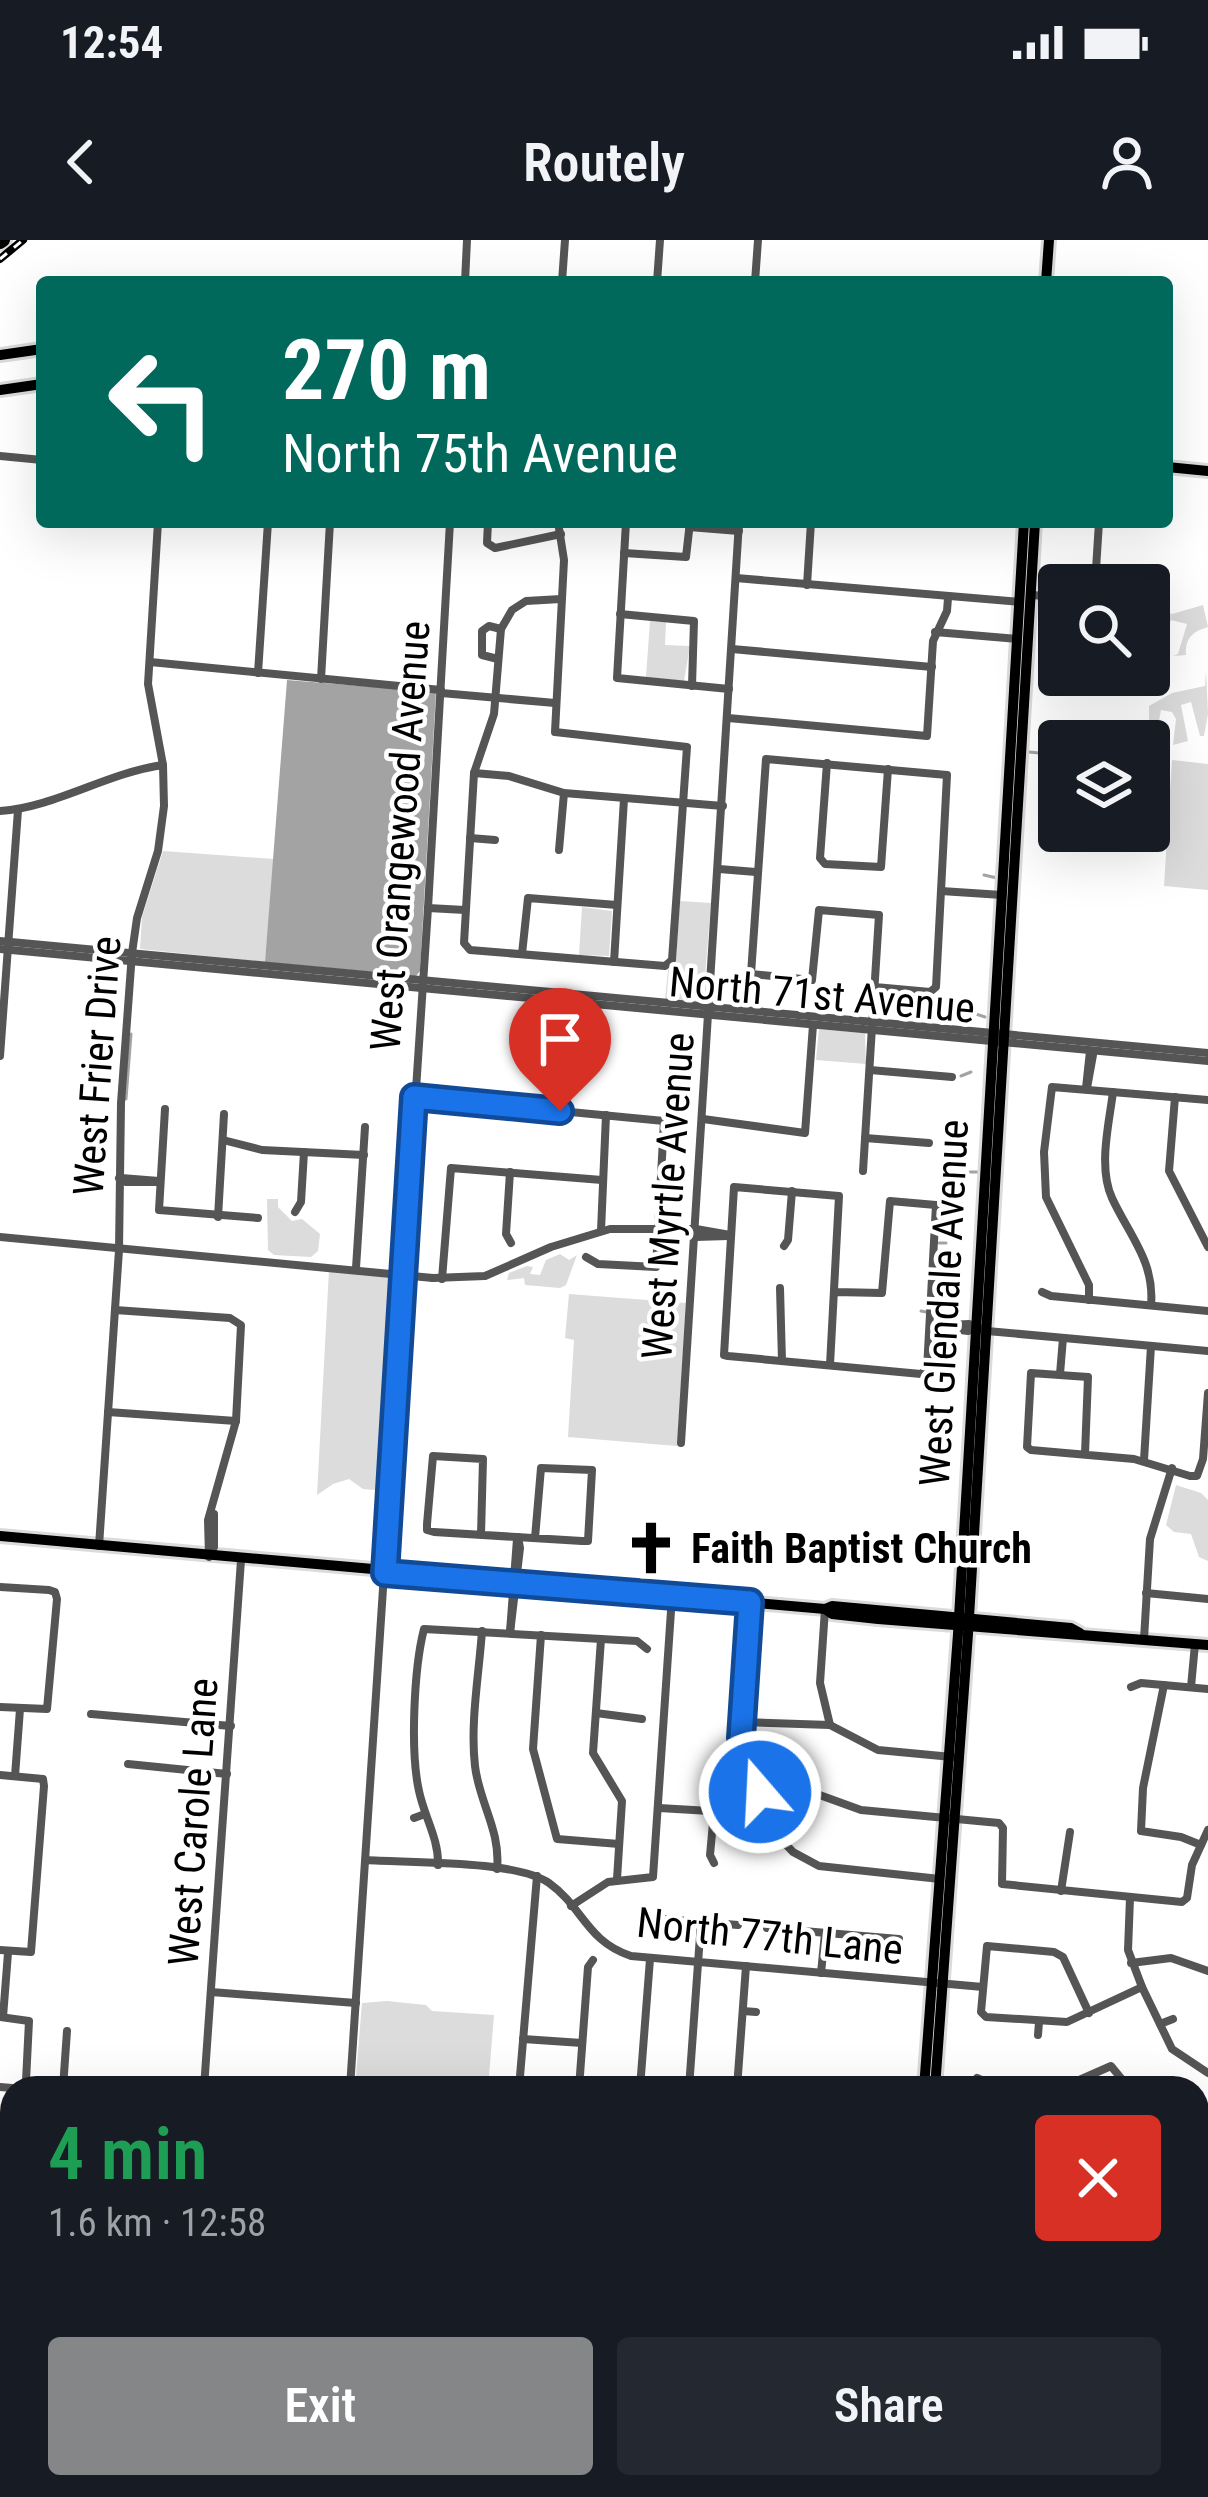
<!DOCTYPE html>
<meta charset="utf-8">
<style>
body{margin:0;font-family:"Roboto Condensed",sans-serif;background:#242831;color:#f1f3f6;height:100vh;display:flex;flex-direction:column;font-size:45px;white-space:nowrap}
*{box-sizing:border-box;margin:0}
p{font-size:39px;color:#9ea1a6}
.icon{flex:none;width:66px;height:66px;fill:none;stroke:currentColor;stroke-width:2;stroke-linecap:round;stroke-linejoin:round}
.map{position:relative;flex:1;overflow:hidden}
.drawer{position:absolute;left:0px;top:1836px;width:1209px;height:423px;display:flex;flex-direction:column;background:#171b24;border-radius:36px 36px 0 0;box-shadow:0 12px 48px #0002}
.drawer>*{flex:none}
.hud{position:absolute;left:36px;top:36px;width:1137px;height:252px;border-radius:12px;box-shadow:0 12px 48px #0002;background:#00695c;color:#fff;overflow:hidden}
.buttons{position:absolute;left:1038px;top:324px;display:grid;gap:24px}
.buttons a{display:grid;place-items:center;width:132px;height:132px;border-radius:12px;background:#171b24;box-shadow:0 12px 48px #0002;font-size:60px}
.pin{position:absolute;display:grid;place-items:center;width:102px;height:102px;color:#fff;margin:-123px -51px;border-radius:50% 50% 50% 0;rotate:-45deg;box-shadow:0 0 12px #0007}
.pin .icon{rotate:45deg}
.me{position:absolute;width:132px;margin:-66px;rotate:341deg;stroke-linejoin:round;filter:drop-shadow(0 0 9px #0008)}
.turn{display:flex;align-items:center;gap:42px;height:252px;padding:0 48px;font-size:54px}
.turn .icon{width:156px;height:156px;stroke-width:2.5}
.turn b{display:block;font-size:84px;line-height:102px}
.round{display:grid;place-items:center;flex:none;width:126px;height:126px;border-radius:12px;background:#242831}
.overview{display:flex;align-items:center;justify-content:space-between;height:204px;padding:0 48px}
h1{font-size:72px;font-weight:600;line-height:90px;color:#1e9e55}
.cta{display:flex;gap:24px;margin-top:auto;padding:24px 48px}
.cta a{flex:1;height:138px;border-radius:12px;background:#858687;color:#fff;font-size:48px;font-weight:600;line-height:138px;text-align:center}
.cta a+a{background:#242831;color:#f1f3f6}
.status{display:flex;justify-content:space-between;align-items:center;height:84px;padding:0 60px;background:#171b24;direction:ltr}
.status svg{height:33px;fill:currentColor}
header{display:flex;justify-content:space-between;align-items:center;height:156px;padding:0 48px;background:#171b24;font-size:54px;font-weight:600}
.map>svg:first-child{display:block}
.green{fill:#dcdcdc}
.water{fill:#a3a3a3}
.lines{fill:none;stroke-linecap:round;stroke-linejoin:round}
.stream{stroke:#a3a3a3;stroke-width:3}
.canal{stroke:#a3a3a3;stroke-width:6}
.major-casing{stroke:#dbdbdb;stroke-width:16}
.highway-casing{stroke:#dbdbdb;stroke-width:20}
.minor{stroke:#555;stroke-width:8}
.major{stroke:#000;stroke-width:10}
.highway{stroke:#000;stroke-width:14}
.rail-casing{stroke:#000;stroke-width:8}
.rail{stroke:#fff;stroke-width:3;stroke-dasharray:9;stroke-linecap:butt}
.route-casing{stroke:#114b97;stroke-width:30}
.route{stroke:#1a73e8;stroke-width:21}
.labels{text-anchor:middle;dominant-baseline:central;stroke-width:9;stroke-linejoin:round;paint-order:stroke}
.street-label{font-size:42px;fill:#000;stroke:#fff}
.poi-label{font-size:42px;font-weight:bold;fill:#000;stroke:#fff;text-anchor:start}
</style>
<div class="status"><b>12:54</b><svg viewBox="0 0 49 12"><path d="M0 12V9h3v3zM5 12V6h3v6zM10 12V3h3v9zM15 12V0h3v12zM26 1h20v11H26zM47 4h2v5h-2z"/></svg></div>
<header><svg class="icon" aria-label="back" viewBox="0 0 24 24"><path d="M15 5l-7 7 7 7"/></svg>Routely<svg class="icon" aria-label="person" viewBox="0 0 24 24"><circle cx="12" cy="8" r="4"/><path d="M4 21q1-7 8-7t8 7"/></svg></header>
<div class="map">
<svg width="1208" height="2257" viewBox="0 0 1208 2257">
<rect width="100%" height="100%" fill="#fff"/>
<g class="green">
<path d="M1203,365l5,22c-16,5 -23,11 -22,28l-13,1 5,-2 9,-30 -16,-4 -8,26 4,15 -16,7 6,-8 -1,-19 -4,-3 6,-30 14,6z"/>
<polygon points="650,381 666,382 665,405 690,406 684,441 646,437"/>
<polygon points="1206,431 1208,474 1204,496 1200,496 1191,462 1181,465 1188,501 1173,505 1176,479 1172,472 1161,470 1154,507 1149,506 1149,466 1172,453 1205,446"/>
<polygon points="1172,520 1208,524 1208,650 1164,646"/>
<polygon points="163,611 274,619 265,722 140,709 142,677"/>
<polygon points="680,661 711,663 703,761 665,759 668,730 676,719"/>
<polygon points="582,667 612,671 609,716 579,715"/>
<polygon points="819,789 865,793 866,824 816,820"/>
<polygon points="267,959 278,959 278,967 292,981 302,979 320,994 318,1011 311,1017 274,1015 268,1010"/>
<polygon points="560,1014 569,1020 577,1015 566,1045 560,1048 525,1045 524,1038 507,1040 509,1033 527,1026 533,1027 530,1034 540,1035 546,1020"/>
<polygon points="329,1030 395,1035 397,1061 386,1251 363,1249 349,1239 333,1244 317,1255"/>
<polygon points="569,1054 686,1063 677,1206 568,1197 574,1100 565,1098"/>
<polygon points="1176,1245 1201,1253 1208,1260 1208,1321 1199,1317 1191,1294 1174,1292 1166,1285"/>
<polygon points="387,1761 426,1765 432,1771 494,1775 488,1848 355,1848 362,1763"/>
</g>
<polygon class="water" points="287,440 436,452 420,731 416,736 265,722"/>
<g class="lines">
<g class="stream">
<polyline points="1029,512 1059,515"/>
<polyline points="984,635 997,638"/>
<polyline points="973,773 985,777"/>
<polyline points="961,836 971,832"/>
<polyline points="126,859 131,794"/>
<polyline points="970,932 978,932"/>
<polyline points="939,1003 946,1003"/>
<polyline points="921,1071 926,1072"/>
</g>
<polyline class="canal" points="314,2257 315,2247"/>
<defs>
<g id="major">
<polyline points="1046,42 1049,0"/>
<polyline points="0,115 42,109"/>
<polyline points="0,150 42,144"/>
<polyline points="1167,227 1208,231"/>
<polyline points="0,1296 825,1369 832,1366 1071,1388 1080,1393"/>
<polyline points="825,1369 832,1374 878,1379 1208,1405"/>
<polyline points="924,1848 958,1394 1024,282"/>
<polyline points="935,1848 968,1394 1035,282"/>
<polyline points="894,2257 895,2247"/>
<polyline points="905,2257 906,2247"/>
</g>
<polyline id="highway" points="0,2 3,0"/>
</defs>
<use href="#major" class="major-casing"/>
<use href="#highway" class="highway-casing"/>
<g class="minor">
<polyline points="465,42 467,0"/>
<polyline points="562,42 565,0"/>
<polyline points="657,42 660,0"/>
<polyline points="755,42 758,0"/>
<polyline points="0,216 42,220"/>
<polyline points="488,282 487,303 495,308 561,294"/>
<polyline points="558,282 564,320 555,492 687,507 672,720 665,726 470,710 464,703 474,533 494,474 501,389 512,370 526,361 561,359"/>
<polyline points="626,282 617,438 729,449"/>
<polyline points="689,287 739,291"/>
<polyline points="624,313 686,317 690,282"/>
<polyline points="736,338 1020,362"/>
<polyline points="807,345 811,282"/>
<polyline points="1095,345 1099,282"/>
<polyline points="1031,355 1059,357"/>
<polyline points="620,374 694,381 692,446"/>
<polyline points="935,392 1018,399"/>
<polyline points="732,409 932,427"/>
<polyline points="498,419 482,415 482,391 489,386 501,389"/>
<polyline points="150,422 441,450"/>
<polyline points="258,433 268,282"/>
<polyline points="321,439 330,282"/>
<polyline points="441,453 555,463"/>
<polyline points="728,478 927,496 933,401 947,371 948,358"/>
<polyline points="827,523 820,618 825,624 881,627 888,529"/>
<polyline points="474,533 509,536 564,553 723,566"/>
<path d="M0,571c56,-4 106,-38 163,-46"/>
<polyline points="470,598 495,600"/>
<polyline points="559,610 564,553"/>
<polyline points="719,629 756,632"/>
<polyline points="941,651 1002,655"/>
<polyline points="428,668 465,670"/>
<polyline points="0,701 1208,813"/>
<polyline points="0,709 1208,821"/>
<polyline points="522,714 528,658 617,665"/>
<polyline points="614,722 624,559"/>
<polyline points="0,816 18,570"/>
<polyline points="870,830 952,837"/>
<polyline points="1086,848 1090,811"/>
<polyline points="1087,848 1093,815 1090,811"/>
<path d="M1113,852c-4,32 -15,75 -1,106 17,37 43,64 39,107"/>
<polyline points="414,857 664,881 656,1027 598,1024 586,1017"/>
<polyline points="1175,857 1169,931 1208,1007"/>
<polyline points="165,869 159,970 258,978"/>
<polyline points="703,879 805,893 813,785"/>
<polyline points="865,898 929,903"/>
<polyline points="223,900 262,910 364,915"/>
<polyline points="863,931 879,675 819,670 812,740 751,734 766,519 947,535 936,747 930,752 875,747"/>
<polyline points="510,932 506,994 511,1003"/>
<polyline points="119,938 126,942 160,942"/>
<polyline points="121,938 159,941"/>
<polyline points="295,972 301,962 304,912"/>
<polyline points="218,977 224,874"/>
<polyline points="601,991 606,875"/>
<polyline points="0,997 433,1038"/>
<polyline points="696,997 728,996"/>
<polyline points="784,1006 788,1000 792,951"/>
<polyline points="356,1028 365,887"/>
<polyline points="433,1038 485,1036 551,1007 610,989 696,989 730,995"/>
<polyline points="442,1039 451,928 602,940"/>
<polyline points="780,1048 782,1121"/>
<polyline points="1042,1052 1051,1056 1208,1071"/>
<polyline points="1089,1060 1089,1045 1046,957 1044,912 1052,847 1208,860"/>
<polyline points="115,1070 230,1078 241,1085 236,1181 208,1280 209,1316"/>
<polyline points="930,1086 969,1084 987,1091 1208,1111"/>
<polyline points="931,1086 968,1091 975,1088"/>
<polyline points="830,1125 839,956 734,947 724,1115 728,1116 921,1134 927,1129 936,965 890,961 882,1053 835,1052"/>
<polyline points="1060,1134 1063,1098"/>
<polyline points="108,1172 236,1181"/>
<polyline points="681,1203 739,282"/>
<polyline points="1085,1214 1088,1137 1031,1133 1027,1207 1031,1210 1134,1219 1190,1236 1197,1236 1203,1219 1208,1153"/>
<polyline points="1144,1220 1151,1106"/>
<polyline points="481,1295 483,1219 433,1216 427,1284 427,1290 434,1292 582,1301 588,1301 592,1230 541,1228 535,1298"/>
<polyline points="99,1306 119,1010 121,863 132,713 137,678 158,611 164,566 163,525 148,444 158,282"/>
<polyline points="209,1317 214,1307 214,1274"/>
<polyline points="0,1347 49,1350 55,1352 57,1359 47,1469 0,1467"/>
<polyline points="1146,1353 1208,1359"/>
<polyline points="750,1362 741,1498 753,1520 767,1574 778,1596 793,1612 819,1626 940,1639"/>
<polyline points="825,1369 820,1443 830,1485"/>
<path d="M482,1391c-3,43 -12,92 -7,135 4,36 26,65 22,103"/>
<polyline points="510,1392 517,1299"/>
<polyline points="510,1393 520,1308 518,1297"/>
<polyline points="541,1395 533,1509 557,1599 619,1604"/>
<polyline points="601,1399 593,1513 622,1561 617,1639"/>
<polyline points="1144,1399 1150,1299 1172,1228"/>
<polyline points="1164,1445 1143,1548 1141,1591 1181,1597 1201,1605"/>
<polyline points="1131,1447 1141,1443 1208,1449"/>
<polyline points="1191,1447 1195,1404"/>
<polyline points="596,1473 642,1479"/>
<polyline points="91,1474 231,1486"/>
<polyline points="742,1482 830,1485 878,1510 952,1517"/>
<polyline points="128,1524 227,1534"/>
<polyline points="0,1535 43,1539 44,1546 31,1712 0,1710"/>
<polyline points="15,1536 20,1469"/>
<polyline points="659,1568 727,1572 803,1549 861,1570 999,1583 1003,1588 1002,1644 1182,1662 1187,1658 1192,1625 1208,1590"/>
<polyline points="714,1572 710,1615 714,1623"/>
<polyline points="414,1578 425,1574"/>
<path d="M366,1620c44,3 150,0 183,23 34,24 37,58 82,73l352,31"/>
<path d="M438,1625c1,-26 -14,-49 -19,-74 -9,-40 -5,-123 5,-162l213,12 10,8"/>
<polyline points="1061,1651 1070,1592"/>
<polyline points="1130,1658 1128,1710 1142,1747 1172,1809 1208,1833"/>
<polyline points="571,1666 608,1642 653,1637 672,1356"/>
<polyline points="663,1679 738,1685"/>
<polyline points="767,1688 899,1699"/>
<polyline points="1131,1723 1171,1718 1208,1731"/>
<polyline points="821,1733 825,1693"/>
<polyline points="211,1752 356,1763"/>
<polyline points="743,1771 756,1772"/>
<polyline points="1089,1773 1063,1717 1054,1712 987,1706 981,1772 986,1777 1067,1782 1142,1747"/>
<polyline points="0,1777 29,1781 26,1841 19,1848"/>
<polyline points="3,1777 8,1713"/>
<polyline points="1160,1784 1173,1779"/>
<polyline points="1038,1795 1039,1782"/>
<polyline points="523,1799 582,1803"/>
<polyline points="977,1838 999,1848"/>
<polyline points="0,1847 12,1848"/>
<polyline points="63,1848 67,1791"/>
<polyline points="204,1848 241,1320"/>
<polyline points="350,1848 428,668 450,282"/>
<polyline points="519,1848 537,1636"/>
<polyline points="579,1848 588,1727 593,1720"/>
<polyline points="640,1848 650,1719"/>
<polyline points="689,1848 701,1682"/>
<polyline points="737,1848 746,1726"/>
<polyline points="1061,1848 1111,1826 1129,1848"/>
<polyline points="0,1891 12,1892"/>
<polyline points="1197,1984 1208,1985"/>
<polyline points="1197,2024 1208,2025"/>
<polyline points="0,2057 6,2052 12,1986"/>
<polyline points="1197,2192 1208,2038"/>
<polyline points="114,2247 114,2257"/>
<polyline points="880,2247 1004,2257"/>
<polyline points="9,2257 11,2219"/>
<polyline points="265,2257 266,2247"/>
<polyline points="321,2257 321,2247"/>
<polyline points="418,2257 424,2247"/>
<polyline points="481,2257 482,2247"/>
<polyline points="580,2257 581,2247"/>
<polyline points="770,2257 771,2247"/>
<polyline points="1191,2257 1192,2247"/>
</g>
<use href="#major" class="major"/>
<use href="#highway" class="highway"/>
<defs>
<polyline id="rail" points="0,19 23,0"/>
</defs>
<use href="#rail" class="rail-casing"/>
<use href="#rail" class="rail"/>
</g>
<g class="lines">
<defs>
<polyline id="route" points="560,871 414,857 385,1333 750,1362 741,1498 753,1520 760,1552"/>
</defs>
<use href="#route" class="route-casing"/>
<use href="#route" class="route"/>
</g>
<defs>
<symbol id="church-bare" viewBox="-9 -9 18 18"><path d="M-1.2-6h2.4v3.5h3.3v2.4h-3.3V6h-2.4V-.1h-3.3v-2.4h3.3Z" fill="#000" stroke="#fff" stroke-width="2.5" paint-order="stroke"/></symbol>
</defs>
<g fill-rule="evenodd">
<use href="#church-bare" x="613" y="1270" width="76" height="76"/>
</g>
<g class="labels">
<g class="street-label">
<text transform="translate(400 596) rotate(-86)">West Orangewood Avenue</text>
<text transform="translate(822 755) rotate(5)">North 71st Avenue</text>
<text transform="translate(97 826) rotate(-86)">West Frier Drive</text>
<text transform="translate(668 956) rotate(-86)">West Myrtle Avenue</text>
<text transform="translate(944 1063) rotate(-87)">West Glendale Avenue</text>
<text transform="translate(193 1582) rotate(-86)">West Carole Lane</text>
<text transform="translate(770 1696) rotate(6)">North 77th Lane</text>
</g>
<g class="poi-label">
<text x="691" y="1308">Faith Baptist Church</text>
</g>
</g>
</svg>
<div class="buttons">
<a><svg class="icon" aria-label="search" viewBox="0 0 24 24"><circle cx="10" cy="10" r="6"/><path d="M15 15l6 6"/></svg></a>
<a><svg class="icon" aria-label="layers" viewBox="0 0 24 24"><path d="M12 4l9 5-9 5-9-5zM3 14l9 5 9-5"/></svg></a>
</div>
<div class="pin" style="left:560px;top:871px;background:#d93025"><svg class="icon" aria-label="arrive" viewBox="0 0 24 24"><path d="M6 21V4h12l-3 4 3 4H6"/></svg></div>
<svg class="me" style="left:760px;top:1552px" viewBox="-20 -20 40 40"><circle r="17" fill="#1a73e8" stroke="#fff" stroke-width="3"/><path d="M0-11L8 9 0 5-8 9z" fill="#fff"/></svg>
<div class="hud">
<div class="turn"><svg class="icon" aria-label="left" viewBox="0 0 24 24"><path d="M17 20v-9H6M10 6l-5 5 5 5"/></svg><div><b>270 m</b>North 75th Avenue</div></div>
</div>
<section class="drawer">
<div class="overview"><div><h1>4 min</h1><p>1.6 km · 12:58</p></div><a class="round" style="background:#d93025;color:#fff"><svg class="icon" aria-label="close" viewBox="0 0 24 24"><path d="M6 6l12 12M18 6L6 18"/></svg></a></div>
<div class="cta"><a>Exit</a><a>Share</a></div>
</section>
</div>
